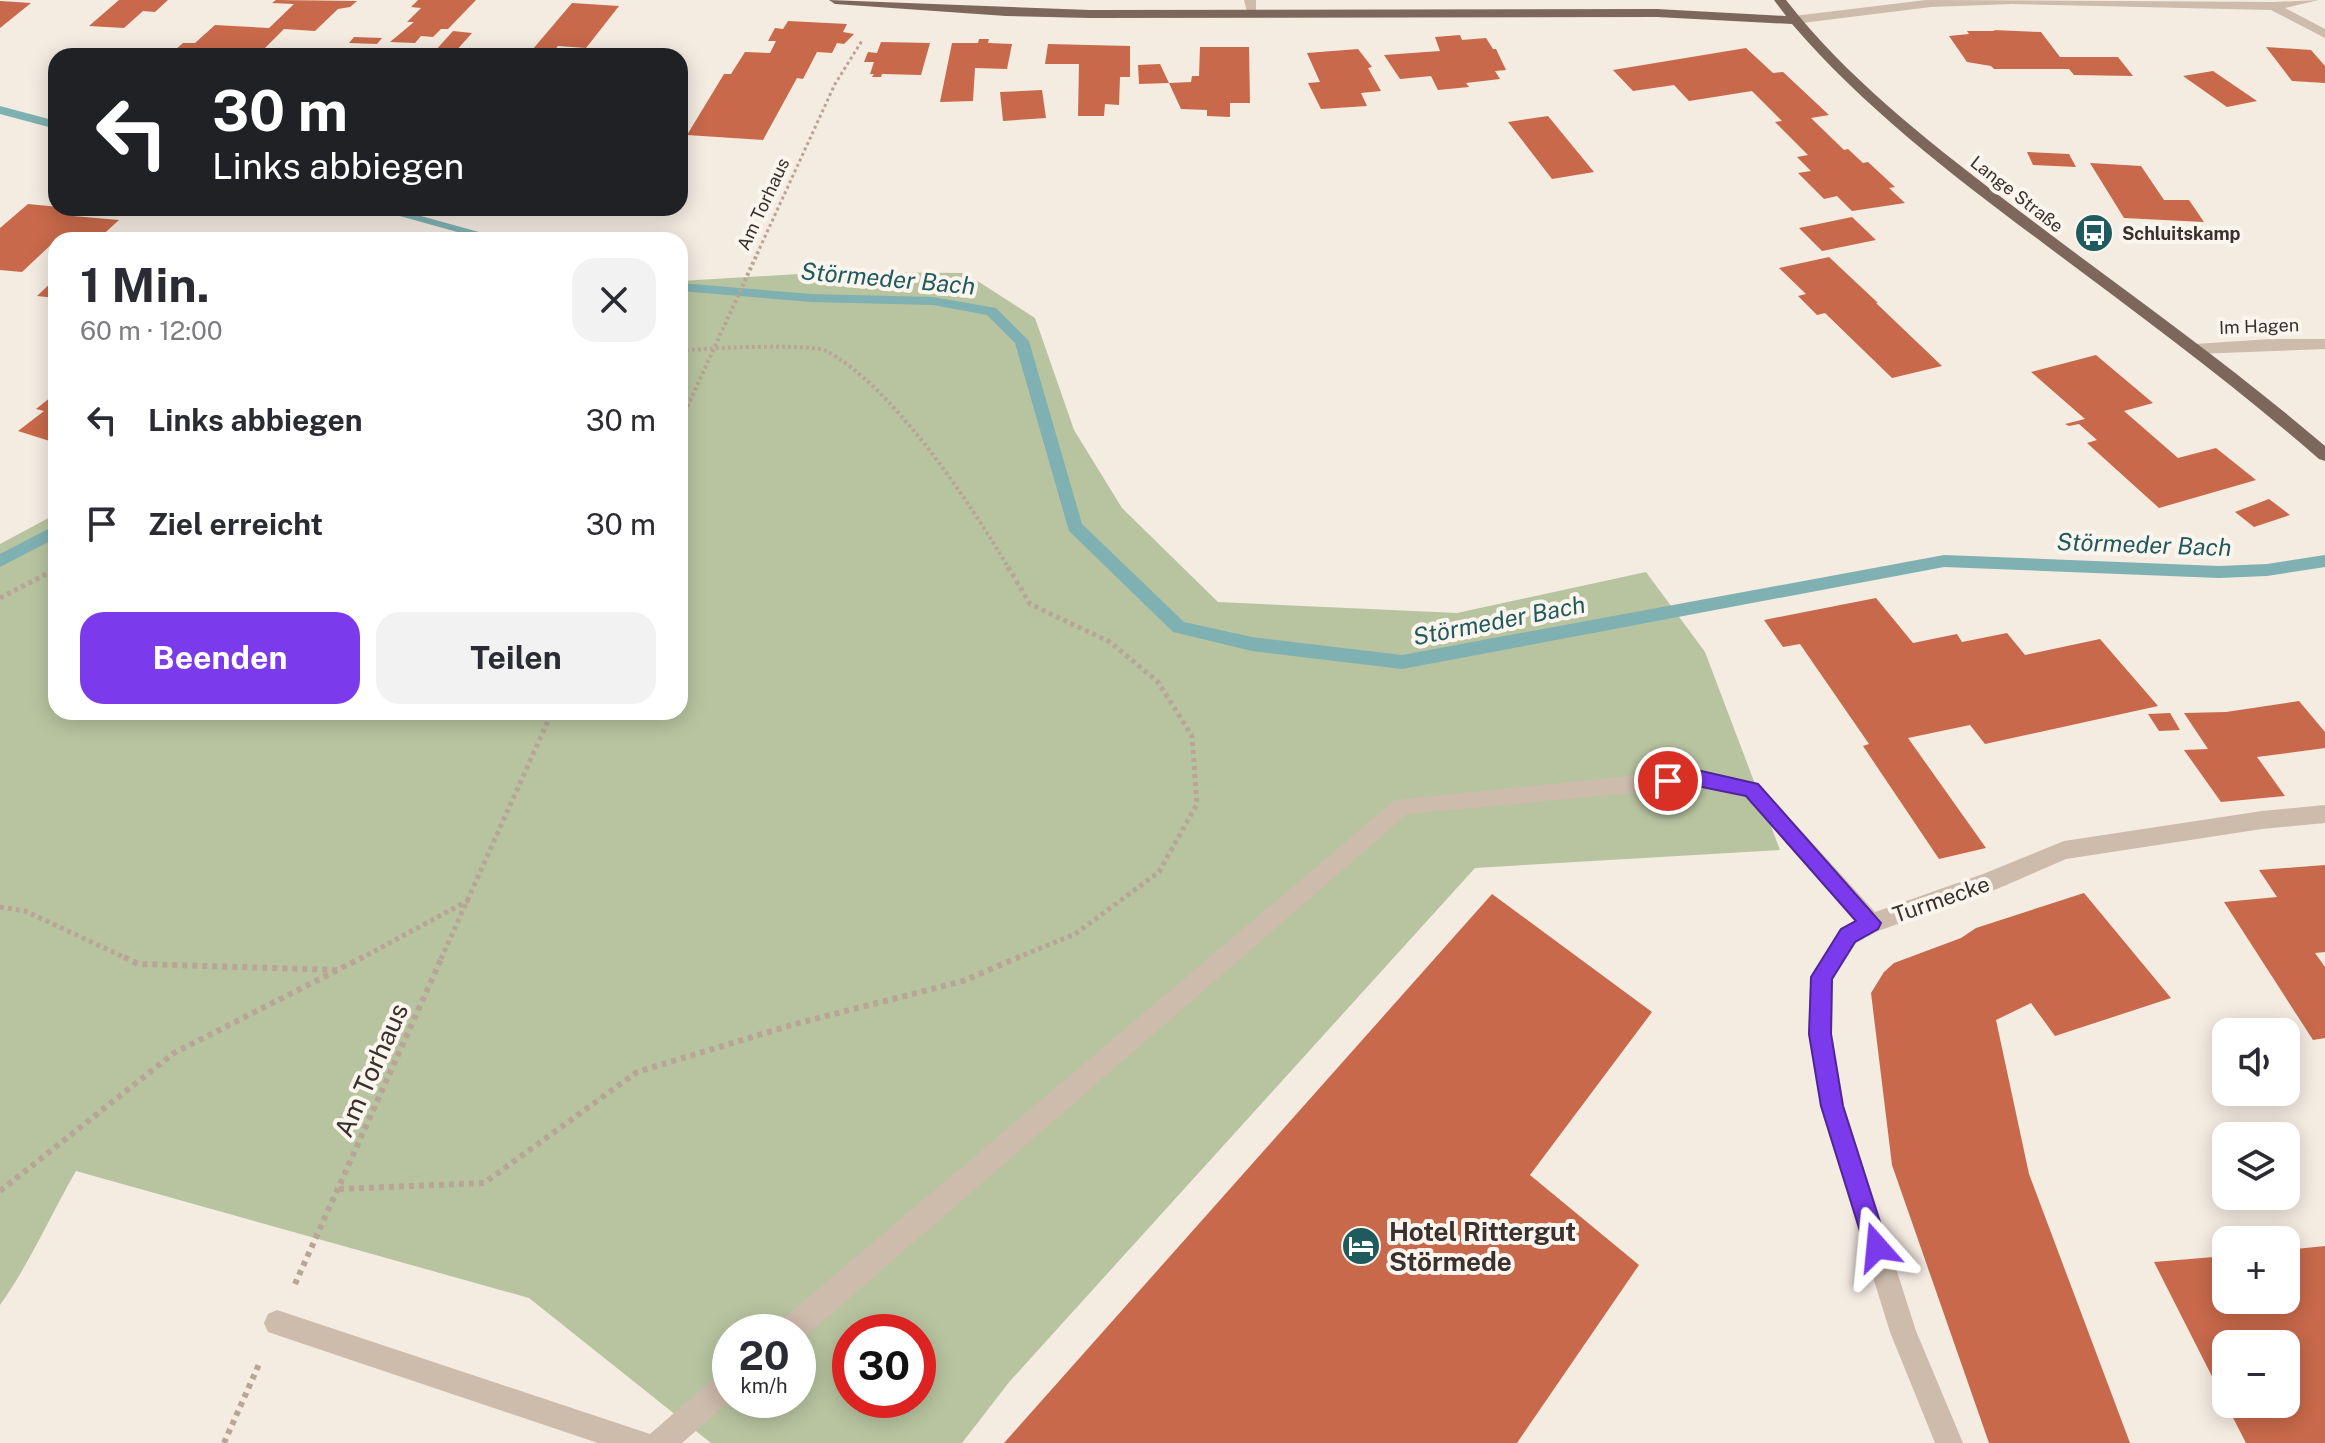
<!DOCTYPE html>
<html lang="de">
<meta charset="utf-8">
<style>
body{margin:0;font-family:"Public Sans",sans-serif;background:#f2f2f3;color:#2b2b33;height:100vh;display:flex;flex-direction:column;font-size:30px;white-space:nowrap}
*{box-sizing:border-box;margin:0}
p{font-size:26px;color:#7c7c81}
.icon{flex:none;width:44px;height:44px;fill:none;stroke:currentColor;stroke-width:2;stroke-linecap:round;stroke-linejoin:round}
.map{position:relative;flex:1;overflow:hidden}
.drawer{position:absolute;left:48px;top:232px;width:640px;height:488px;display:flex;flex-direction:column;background:#fff;border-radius:24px;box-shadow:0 4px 20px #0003}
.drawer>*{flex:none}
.banner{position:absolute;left:48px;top:48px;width:640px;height:168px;border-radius:24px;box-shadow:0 4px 20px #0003;background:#202124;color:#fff;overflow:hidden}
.controls{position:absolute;left:2212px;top:1018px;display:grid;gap:16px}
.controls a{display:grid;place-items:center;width:88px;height:88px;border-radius:16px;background:#fff;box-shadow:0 4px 20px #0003;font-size:40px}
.speed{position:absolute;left:712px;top:1314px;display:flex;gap:16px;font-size:40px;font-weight:700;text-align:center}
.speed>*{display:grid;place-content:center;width:104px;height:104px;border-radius:50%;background:#fff;box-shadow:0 4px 20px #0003;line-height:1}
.speed small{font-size:20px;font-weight:400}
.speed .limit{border:12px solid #d22;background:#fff;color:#111}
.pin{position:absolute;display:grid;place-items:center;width:68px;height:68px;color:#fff;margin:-34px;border:4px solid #fff;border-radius:50%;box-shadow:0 2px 8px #0007}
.me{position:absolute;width:88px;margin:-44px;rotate:342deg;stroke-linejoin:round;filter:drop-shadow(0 0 6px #0008)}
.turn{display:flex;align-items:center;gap:28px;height:168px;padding:0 32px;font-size:36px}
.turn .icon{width:104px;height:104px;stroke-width:2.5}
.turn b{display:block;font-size:56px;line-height:68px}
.round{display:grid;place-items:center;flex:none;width:84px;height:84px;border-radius:24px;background:#f2f2f3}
.summary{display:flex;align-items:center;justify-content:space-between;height:136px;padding:0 32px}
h1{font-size:48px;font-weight:700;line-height:60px}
.cta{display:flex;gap:16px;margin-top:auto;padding:16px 32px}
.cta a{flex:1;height:92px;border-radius:24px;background:#7c3aed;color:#fff;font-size:32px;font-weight:700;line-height:92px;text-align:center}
.cta a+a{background:#f2f2f3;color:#2b2b33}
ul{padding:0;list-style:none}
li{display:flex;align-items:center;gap:24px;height:104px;padding:0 32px}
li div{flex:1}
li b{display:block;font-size:30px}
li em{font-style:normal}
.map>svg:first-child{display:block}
.green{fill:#b8c4a0;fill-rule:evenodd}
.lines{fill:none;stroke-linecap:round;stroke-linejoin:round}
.stream{fill:#7fb0b2;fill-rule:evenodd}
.building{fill:#c8694b}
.path-far3{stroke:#b9a596;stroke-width:3;stroke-dasharray:3 3;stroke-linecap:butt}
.path-far2{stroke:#b9a596;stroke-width:4;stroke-dasharray:3 3;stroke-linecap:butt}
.path-far1{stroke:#b9a596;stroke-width:5;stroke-dasharray:4 4;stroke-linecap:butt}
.path{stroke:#b9a596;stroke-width:6;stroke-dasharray:5 5;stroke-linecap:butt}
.minor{fill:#cdbbac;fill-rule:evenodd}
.major{fill:#7d675c;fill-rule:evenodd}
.route{fill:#7c3aed;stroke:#51269a;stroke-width:2}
.labels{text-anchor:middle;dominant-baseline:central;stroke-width:8;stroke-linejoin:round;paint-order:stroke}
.far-street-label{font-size:18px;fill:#3b302b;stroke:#fbf5ee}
.far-poi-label{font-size:18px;font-weight:bold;fill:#3b302b;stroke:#fbf5ee;text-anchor:start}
.street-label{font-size:22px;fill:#3b302b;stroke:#fbf5ee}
.water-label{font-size:24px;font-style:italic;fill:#1f5a5e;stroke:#fbf5ee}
.near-street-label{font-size:26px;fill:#3b302b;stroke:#fbf5ee}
.near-poi-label{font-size:26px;font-weight:bold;fill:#3b302b;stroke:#fbf5ee;text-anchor:start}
</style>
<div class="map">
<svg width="2325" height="1443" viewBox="0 0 2325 1443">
<rect width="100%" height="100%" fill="#f4ebe1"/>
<path class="green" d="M833,272l132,1 70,45 39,112 48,78 96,94 239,11 189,-41 59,80 75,198 -305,18 -465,513 -48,62h-251l-182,-145 -453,-127c-26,45 -46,92 -76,134v-761l56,-30v198h624v-431zM730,1332h68v68h-68zM850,1332h68v68h-68z"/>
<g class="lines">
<g class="stream">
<polygon points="0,106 56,121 56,129 0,114"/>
<polygon points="371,208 392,208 508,240 486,240"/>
<polygon points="680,283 811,294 933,297 996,308 1029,341 1082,524 1184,622 1252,637 1402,655 1944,555 2219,566 2267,564 2325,555 2325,567 2267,576 2219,578 1944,567 1402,669 1252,651 1173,632 1069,531 1015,343 987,315 933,305 811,302 680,291"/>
<polygon points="56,525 56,538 0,567 0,554"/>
</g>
</g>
<g class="building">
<polygon points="119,0 168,0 155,12 143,11 124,28 89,26"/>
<polygon points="276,0 357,1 350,7 338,9 315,31 284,29 257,56 168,56 183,43 195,43 215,25 269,28 294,4 272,3"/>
<polygon points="418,0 476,0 448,29 441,29 433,37 421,36 415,43 390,42 414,22 407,22 421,8 411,7"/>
<polygon points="0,1 31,3 0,28"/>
<polygon points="572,3 619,6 586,48 558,46 550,56 527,56"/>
<polygon points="788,21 847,24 843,32 854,34 844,44 837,43 832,53 817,52 803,79 797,78 763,140 687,135 724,74 731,74 745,52 770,53 776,41 768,41 775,28 783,29"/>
<polygon points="1993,30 2041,32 2060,57 2118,57 2133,76 2074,75 2069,69 1994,69 1991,66 1967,62 1949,36 1969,34 1967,31 1995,31"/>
<polygon points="453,31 472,33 455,52 435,51"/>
<polygon points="1460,35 1462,40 1486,38 1493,49 1496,49 1506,70 1495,71 1500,79 1466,83 1469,87 1438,90 1431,76 1400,79 1384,55 1440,51 1435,37"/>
<polygon points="354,37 382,38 377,44 349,43"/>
<polygon points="979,39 989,39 988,43 1012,44 1007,69 975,68 973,101 940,102 952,43 978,43"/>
<polygon points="881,42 930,43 921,75 882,74 881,77 872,77 874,74 870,74 874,62 864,62 868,52 877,53"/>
<polygon points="1048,44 1130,46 1130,77 1120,77 1119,105 1105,104 1104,116 1078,116 1079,64 1045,64"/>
<polygon points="1200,47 1249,47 1250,103 1230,103 1230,117 1207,116 1207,110 1181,109 1169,83 1191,82 1192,76 1199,76"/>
<polygon points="2266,47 2311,50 2325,66 2325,83 2292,81"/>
<polygon points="1746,48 1773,73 1783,72 1829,115 1811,118 1844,150 1848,149 1863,163 1868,162 1895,187 1889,188 1905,203 1852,211 1837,196 1824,199 1798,173 1811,171 1797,157 1808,155 1775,122 1782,121 1752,91 1689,101 1674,85 1633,91 1613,70"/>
<polygon points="584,49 623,49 620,56 579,56"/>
<polygon points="1358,49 1372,67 1368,68 1381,91 1361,93 1367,106 1321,109 1308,83 1320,82 1307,53"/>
<polygon points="1160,64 1169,83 1139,84 1138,65"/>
<polygon points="2213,71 2257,101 2227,107 2183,76"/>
<polygon points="1042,90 1046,118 1003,121 1000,92"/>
<polygon points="1548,116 1594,172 1552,179 1508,122"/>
<polygon points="2027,152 2069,154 2076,167 2033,165"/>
<polygon points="2090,163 2141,166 2164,200 2189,200 2204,222 2124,218"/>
<polygon points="28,204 80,209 73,216 119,220 97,240 56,240 22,272 0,270 0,228"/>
<polygon points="1852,217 1876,240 1822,251 1799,228"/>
<polygon points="1829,257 1878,303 1876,303 1942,366 1892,378 1825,313 1817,315 1798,296 1806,294 1779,268"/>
<polygon points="56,278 56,298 37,296"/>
<polygon points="2096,355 2153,403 2124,411 2178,458 2216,448 2256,480 2159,508 2087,443 2097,440 2079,424 2069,426 2065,424 2085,419 2031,372"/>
<polygon points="56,393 56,443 18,431 44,411 36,409"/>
<polygon points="2269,499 2290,515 2254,527 2235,512"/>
<polygon points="1876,598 1913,643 1957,634 1962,642 2007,633 2025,655 2100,639 2158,706 1985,744 1970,725 1908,738 1986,848 1939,859 1863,746 1869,744 1800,644 1783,647 1764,620"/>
<polygon points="2299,701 2325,732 2325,748 2257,757 2285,796 2221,802 2184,750 2208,749 2184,713 2226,712"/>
<polygon points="2170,713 2180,730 2159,731 2148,714"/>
<polygon points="2325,865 2325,952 2315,953 2325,967 2325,1038 2313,1040 2224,902 2277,897 2259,870"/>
<polygon points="2084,893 2171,998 2055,1036 2031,1003 1996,1020 2029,1174 2130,1443 1989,1443 1892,1165 1871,993 1884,972 1894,963 1961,938 1976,928"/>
<polygon points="1492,894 1652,1012 1530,1175 1639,1265 1517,1443 1004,1443"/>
<polygon points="2325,1246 2325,1443 2246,1443 2226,1404 2286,1404 2286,1344 2226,1344 2226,1404 2154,1262 2226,1256 2226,1300 2286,1300 2286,1250"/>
</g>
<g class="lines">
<polyline class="path-far3" points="757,254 835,84 863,39"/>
<g class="path-far2">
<path d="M680,351c22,-3 131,-8 146,0 66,34 145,153 183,218"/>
<polyline points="680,423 758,252"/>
</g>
<g class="path-far1">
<polyline points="1008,567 1030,604 1110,642 1158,682 1192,736 1197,804 1159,872 1075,934 1014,959"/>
<polyline points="0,598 56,569"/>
<polyline points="0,907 25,911 128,959"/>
<polyline points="360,959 469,900"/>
<polyline points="441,959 552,712"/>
</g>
<g class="path">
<polyline points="124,957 138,964 339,970"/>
<polyline points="339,1189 484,1183 637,1072 795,1024 963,981 1019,957"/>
<polyline points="0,1191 174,1053 363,957"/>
<polyline points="295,1284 442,957"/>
<polyline points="224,1443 260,1362"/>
</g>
<g class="minor">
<polygon points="1244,0 1256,0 1256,16 1248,16"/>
<polygon points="1926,0 2273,2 2319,0 2285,8 2325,29 2325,38 2271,10 2012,4 1931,7 1794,24 1788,20 1794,16"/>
<polygon points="2271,339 2325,339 2325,349 2195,354 2187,349 2195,344"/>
<polygon points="1697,769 1759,784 1875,912 1983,874 2064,841 2262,811 2325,805 2325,823 2262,829 2066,859 1997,889 1878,931 1856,943 1833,979 1832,1034 1844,1106 1916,1331 1963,1443 1935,1443 1890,1332 1820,1106 1808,1034 1811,977 1840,929 1855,921 1746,797 1697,787 1407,814 799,1342 798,1332 776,1332 779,1322 1395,800"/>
<polygon points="277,1310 650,1434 720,1373 730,1369 731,1400 682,1443 598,1443 268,1332 264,1323 268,1314"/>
</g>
<path class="major" d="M829,0l261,10 567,-1 129,7 -12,-16h12c60,77 138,138 215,197 108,83 220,160 324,249v15l-6,-2c-87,-76 -180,-144 -272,-213 -90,-67 -182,-137 -255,-222l-135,-7 -567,1 -84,-2 -171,-12z"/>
</g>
<polygon class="route" points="1697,770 1758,784 1881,923 1878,929 1855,942 1832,979 1831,1034 1843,1106 1888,1247 1885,1256 1877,1259 1868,1256 1865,1247 1821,1106 1809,1034 1811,977 1841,929 1856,921 1746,796 1697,786 1661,786 1658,781 1661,775"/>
<defs>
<symbol id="bus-disc" viewBox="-11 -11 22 22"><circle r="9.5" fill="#1f5a5e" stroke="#fbf5ee"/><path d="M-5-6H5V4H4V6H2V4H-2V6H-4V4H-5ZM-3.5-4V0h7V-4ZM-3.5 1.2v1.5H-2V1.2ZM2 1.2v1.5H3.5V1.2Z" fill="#fff"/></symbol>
<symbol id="hotel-disc" viewBox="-11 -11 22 22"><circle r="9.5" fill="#1f5a5e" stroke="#fbf5ee"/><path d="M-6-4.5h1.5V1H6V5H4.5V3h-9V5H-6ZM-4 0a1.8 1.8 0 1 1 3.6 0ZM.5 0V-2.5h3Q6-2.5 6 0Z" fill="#fff"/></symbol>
</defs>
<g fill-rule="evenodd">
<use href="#bus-disc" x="2072" y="211" width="44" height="44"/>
<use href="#hotel-disc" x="1339" y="1224" width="44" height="44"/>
</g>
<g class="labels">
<g class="far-street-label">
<text transform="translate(2017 194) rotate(38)">Lange Straße</text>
<text transform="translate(763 204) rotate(-65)">Am Torhaus</text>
<text transform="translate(2259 326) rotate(-2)">Im Hagen</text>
</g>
<g class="far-poi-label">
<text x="2122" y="233">Schluitskamp</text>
</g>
<g class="street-label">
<text transform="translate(1941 899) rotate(-19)">Turmecke</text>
</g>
<g class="water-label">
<text transform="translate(888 278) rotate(5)">Störmeder Bach</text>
<text transform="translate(2144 544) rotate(2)">Störmeder Bach</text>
<text transform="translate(1499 620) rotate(-11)">Störmeder Bach</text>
</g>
<g class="near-street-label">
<text transform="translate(371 1070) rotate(-66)">Am Torhaus</text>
</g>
<g class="near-poi-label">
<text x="1389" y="1231">Hotel Rittergut<tspan x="1389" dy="30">Störmede</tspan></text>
</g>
</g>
</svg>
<div class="controls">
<a><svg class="icon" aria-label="sound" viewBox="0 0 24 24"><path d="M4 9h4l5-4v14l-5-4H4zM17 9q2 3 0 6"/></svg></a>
<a><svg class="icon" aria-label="layers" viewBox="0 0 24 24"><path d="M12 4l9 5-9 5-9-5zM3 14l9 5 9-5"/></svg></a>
<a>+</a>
<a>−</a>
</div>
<div class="speed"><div>20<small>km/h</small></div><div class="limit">30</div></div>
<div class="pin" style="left:1668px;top:781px;background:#d93025"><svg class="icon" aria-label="arrive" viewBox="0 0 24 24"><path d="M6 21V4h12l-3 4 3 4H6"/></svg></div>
<svg class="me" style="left:1877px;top:1247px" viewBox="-20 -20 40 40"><path d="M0-17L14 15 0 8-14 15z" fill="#7c3aed" stroke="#fff" stroke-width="4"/></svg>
<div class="banner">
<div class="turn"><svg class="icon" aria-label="left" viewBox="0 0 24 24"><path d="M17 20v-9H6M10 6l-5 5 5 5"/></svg><div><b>30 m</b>Links abbiegen</div></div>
</div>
<section class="drawer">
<div class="summary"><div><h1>1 Min.</h1><p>60 m · 12:00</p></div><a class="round"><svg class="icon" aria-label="close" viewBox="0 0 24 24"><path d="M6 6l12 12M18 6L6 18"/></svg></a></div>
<ul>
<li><svg class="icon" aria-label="left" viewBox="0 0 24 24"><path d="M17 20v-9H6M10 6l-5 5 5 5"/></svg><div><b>Links abbiegen</b></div><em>30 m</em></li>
<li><svg class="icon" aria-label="arrive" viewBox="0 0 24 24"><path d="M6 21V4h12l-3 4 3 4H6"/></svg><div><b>Ziel erreicht</b></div><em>30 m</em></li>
</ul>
<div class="cta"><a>Beenden</a><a>Teilen</a></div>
</section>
</div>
